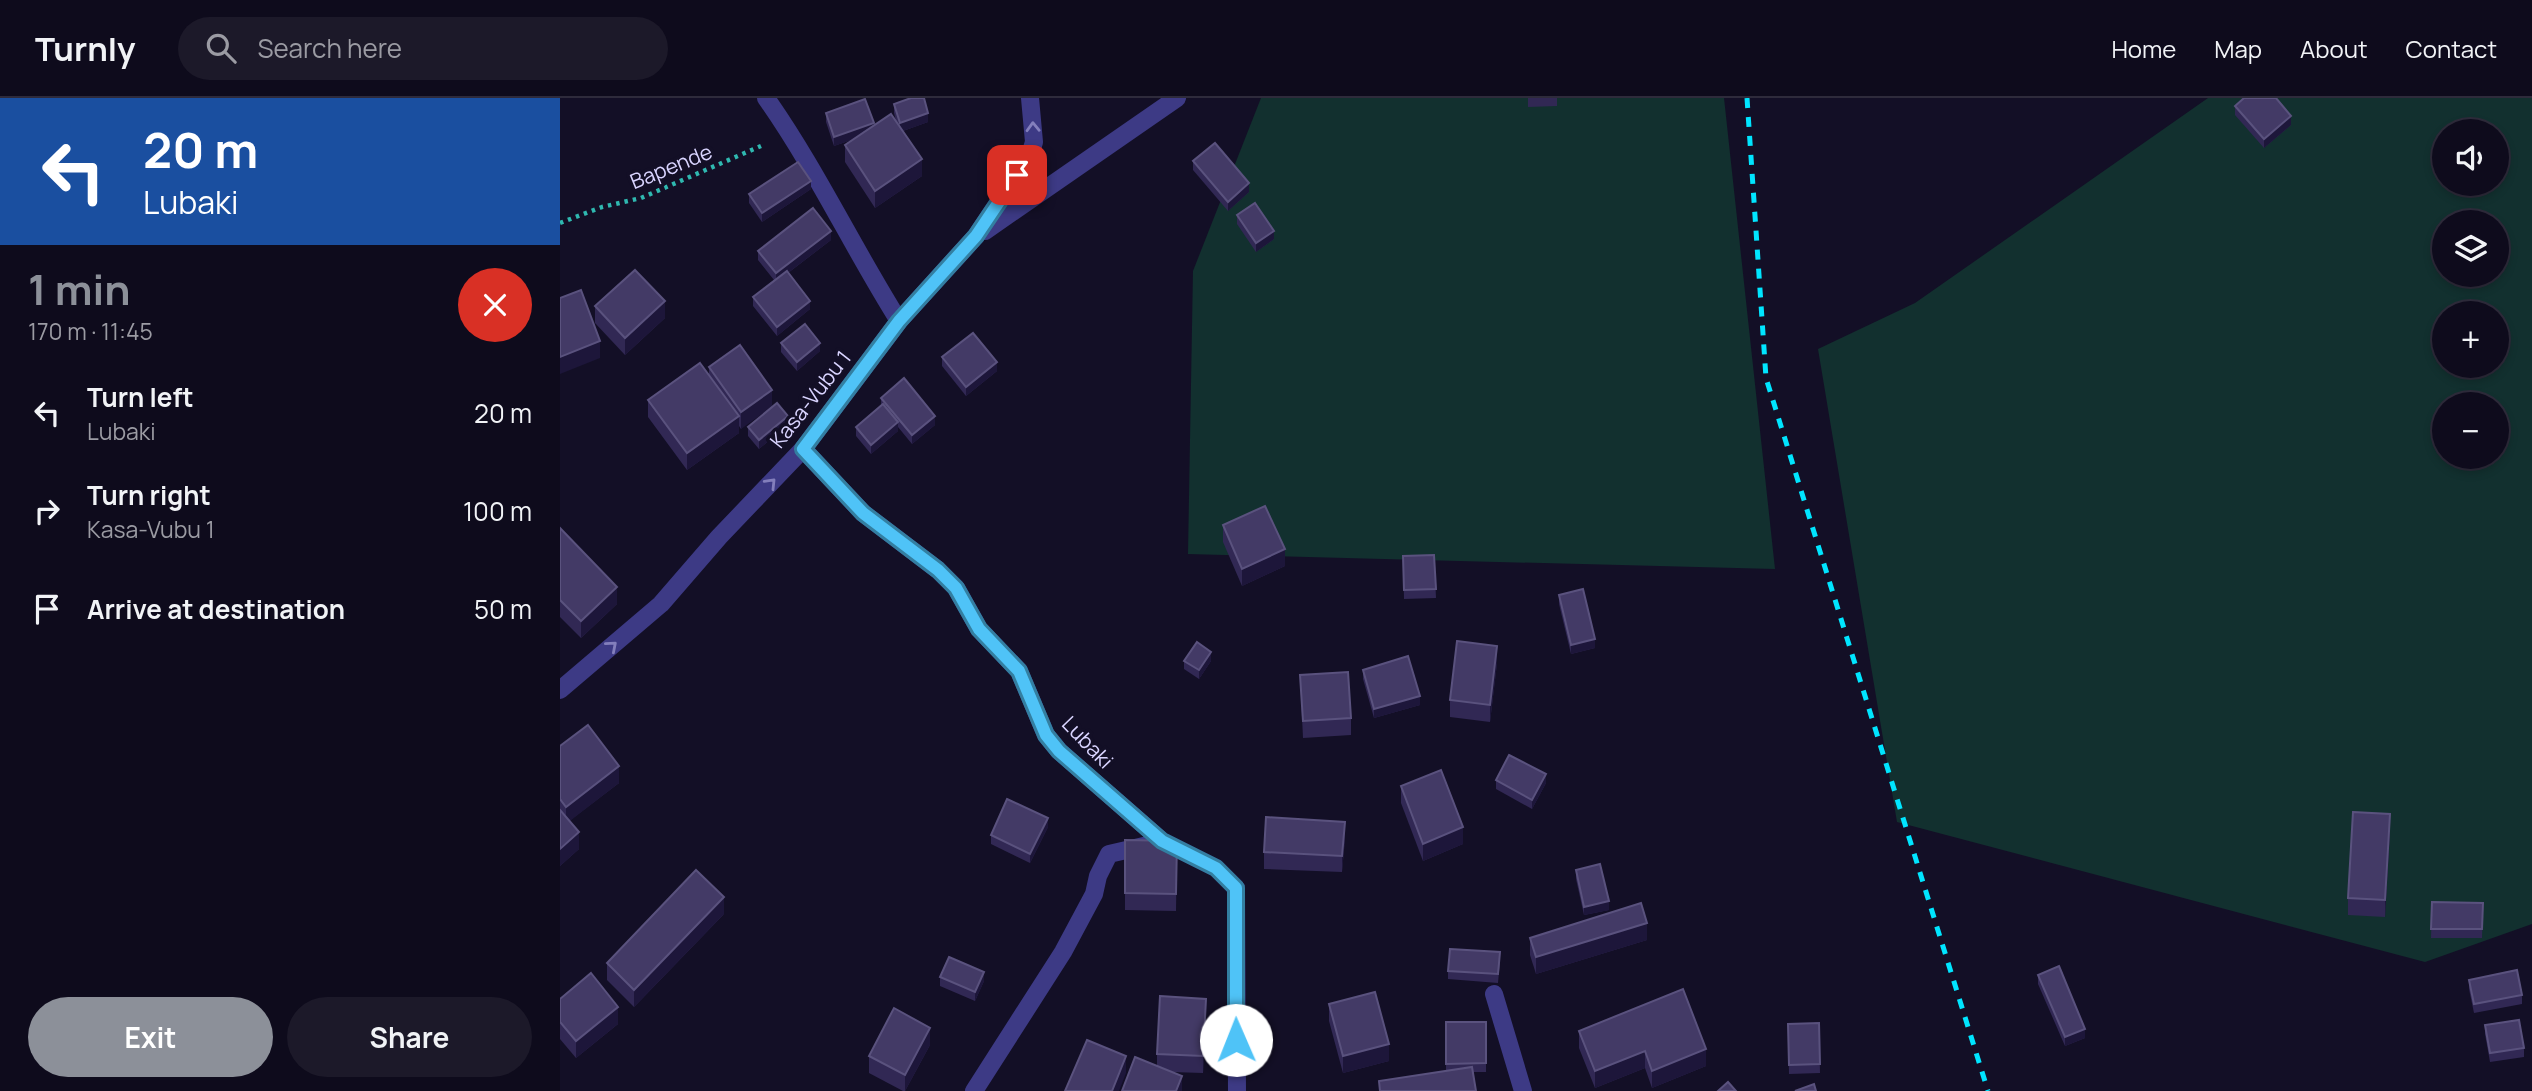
<!DOCTYPE html>
<meta charset="utf-8">
<style>
body{margin:0;font-family:Manrope,sans-serif;background:#1c1929;color:#f1f3f6;height:100vh;display:flex;flex-direction:column;font-size:26px;white-space:nowrap}
*{box-sizing:border-box;margin:0}
p{font-size:23px;color:#9b9ba3}
.icon{flex:none;width:38px;height:38px;fill:none;stroke:currentColor;stroke-width:2;stroke-linecap:round;stroke-linejoin:round}
.map{position:relative;flex:1;overflow:hidden}
.panel{display:flex;flex-direction:column;background:#0e0b1c;width:560px}
.panel>*{flex:none}
.guide{background:#1a4fa0;color:#fff;overflow:hidden}
.buttons{position:absolute;left:1872px;top:21px;display:grid;gap:14px}
.buttons a{display:grid;place-items:center;width:77px;height:77px;border-radius:50%;background:#0e0b1c;box-shadow:0 4px 10px #0003,0 0 0 2px #2e2b3b;font-size:35px}
.pin{position:absolute;display:grid;place-items:center;width:60px;height:60px;color:#fff;margin:-30px;border-radius:14px;box-shadow:0 4px 10px #0006}
.me{position:absolute;width:77px;margin:-38px;rotate:359deg;stroke-linejoin:round;filter:drop-shadow(0 0 5px #0008)}
.turn{display:flex;align-items:center;gap:24px;height:147px;padding:0 28px;font-size:32px}
.turn .icon{width:91px;height:91px;stroke-width:2.5}
.turn b{display:block;font-size:49px;line-height:60px}
.round{display:grid;place-items:center;flex:none;width:74px;height:74px;border-radius:37px;background:#1c1929}
.summary{display:flex;align-items:center;justify-content:space-between;height:119px;padding:0 28px}
h1{font-size:42px;font-weight:700;line-height:52px;color:#8c9099}
.primary-button{display:flex;gap:14px;margin-top:auto;padding:14px 28px}
.primary-button a{flex:1;height:80px;border-radius:42px;background:#8c9099;color:#fff;font-size:28px;font-weight:700;line-height:80px;text-align:center}
.primary-button a+a{background:#1c1929;color:#f1f3f6}
ul{padding:0;list-style:none}
li{display:flex;align-items:center;gap:21px;height:98px;padding:0 28px}
li div{flex:1}
li b{display:block;font-size:26px}
li em{font-style:normal}
header{display:flex;align-items:center;gap:42px;box-sizing:border-box;height:98px;padding:0 35px;background:#0e0b1c;border-bottom:2px solid #2e2b3b}
header strong{font-size:33px}
nav{display:flex;gap:38px;margin-inline-start:auto;font-size:24px}
.search{width:490px;height:63px;background:#1c1929;display:flex;align-items:center;gap:18px;box-sizing:border-box;padding:0 24px;border-radius:38px;color:#9b9ba3;font-size:26px}
main{display:flex;flex:1;min-height:0}
.map>svg:first-child{display:block}
.green{fill:#12302f;fill-rule:evenodd}
.lines{fill:none;stroke-linecap:round;stroke-linejoin:round}
.path{stroke:#2fb8b0;stroke-width:4.5;stroke-dasharray:3.5 5;stroke-linecap:butt}
.minor{stroke:#3d3a85;stroke-width:18}
.rail{stroke:#00e5ff;stroke-width:5;stroke-dasharray:10 9;stroke-linecap:butt}
.wall{fill:#312854}
.shaded-wall{fill:#1d163a}
.building{fill:#433a66;stroke:#5a527e;stroke-width:2}
.oneway{stroke:#837fbc}
.route-casing{stroke:#337fa1;stroke-width:18}
.route{stroke:#4fc3f7;stroke-width:12}
.labels{text-anchor:middle;dominant-baseline:central;stroke-width:7;stroke-linejoin:round;paint-order:stroke}
.street-label{font-size:21px;fill:#d9d4ff;stroke:#130f26}
</style>
<header>
<strong>Turnly</strong>
<div class="search"><svg class="icon" aria-label="search" viewBox="0 0 24 24"><circle cx="10" cy="10" r="6"/><path d="M15 15l6 6"/></svg>Search here</div>
<nav><a>Home</a><a>Map</a><a>About</a><a>Contact</a></nav>
</header>
<main>
<section class="panel">
<div class="guide">
<div class="turn"><svg class="icon" aria-label="left" viewBox="0 0 24 24"><path d="M17 20v-9H6M10 6l-5 5 5 5"/></svg><div><b>20 m</b>Lubaki</div></div>
</div>
<div class="summary"><div><h1>1 min</h1><p>170 m · 11:45</p></div><a class="round" style="background:#d93025;color:#fff"><svg class="icon" aria-label="close" viewBox="0 0 24 24"><path d="M6 6l12 12M18 6L6 18"/></svg></a></div>
<ul>
<li><svg class="icon" aria-label="left" viewBox="0 0 24 24"><path d="M17 20v-9H6M10 6l-5 5 5 5"/></svg><div><b>Turn left</b><p>Lubaki</p></div><em>20 m</em></li>
<li><svg class="icon" aria-label="right" viewBox="0 0 24 24"><path d="M7 20v-9h11M14 6l5 5-5 5"/></svg><div><b>Turn right</b><p>Kasa-Vubu 1</p></div><em>100 m</em></li>
<li><svg class="icon" aria-label="arrive" viewBox="0 0 24 24"><path d="M6 21V4h12l-3 4 3 4H6"/></svg><div><b>Arrive at destination</b></div><em>50 m</em></li>
</ul>
<div class="primary-button"><a>Exit</a><a>Share</a></div>
</section>
<div class="map">
<svg width="1972" height="993" viewBox="0 0 1972 993">
<rect width="100%" height="100%" fill="#130f26"/>
<g class="green">
<polygon points="701,0 1164,0 1215,471 628,456 633,173"/>
<path d="M1648,0h324v826l-107,38 -528,-140 -79,-473 97,-46zM1885,33h52v53h-52zM1885,124h52v53h-52zM1885,215h52v53h-52zM1885,306h52v53h-52z"/>
</g>
<g class="lines">
<polyline class="path" points="0,125 42,109 81,100 201,48"/>
<g class="minor">
<path d="M206,0c50,71 87,150 133,223"/>
<polyline points="425,133 617,0"/>
<polyline points="243,351 303,415 378,472 396,490 419,531 459,573 486,637 499,653 602,743 656,770 676,790 677,993"/>
<polyline points="0,592 101,506 159,439 243,351 339,223 416,138 470,57 474,44 470,0"/>
<polyline points="934,896 963,993"/>
<polyline points="414,993 503,854 534,796 538,778 549,756 588,747"/>
</g>
<polyline class="rail" points="1187,0 1206,280 1428,993"/>
</g>
<g class="wall">
<polygon points="968,0 997,0 997,8 968,9"/>
<polygon points="334,6 368,24 343,33 362,78 315,110 285,64 285,47 294,41 274,48 266,24 266,15 314,27 336,23 334,15"/>
<polygon points="1675,8 1731,27 1704,50 1675,17"/>
<polygon points="633,63 689,94 668,113 633,72"/>
<polygon points="251,91 202,124 189,105 189,96"/>
<polygon points="677,117 714,141 696,154 677,126"/>
<polygon points="271,142 228,175 250,211 217,238 193,208 193,199 214,182 198,162 198,153"/>
<polygon points="35,208 105,220 65,257 35,225"/>
<polygon points="221,245 260,253 237,273 221,254"/>
<polygon points="382,259 437,273 406,298 382,268"/>
<polygon points="149,269 212,292 181,331 179,328 179,335 127,372 88,319 88,302 149,277"/>
<polygon points="321,300 375,327 352,346 338,329 338,333 311,356 296,338 296,329 321,308"/>
<polygon points="228,327 199,351 188,338 188,329"/>
<polygon points="663,427 725,468 682,488 663,444"/>
<polygon points="0,430 57,506 21,540 0,519"/>
<polygon points="874,457 876,500 844,501 843,458"/>
<polygon points="999,497 1035,550 1011,556 999,506"/>
<polygon points="624,563 651,563 639,581 624,571"/>
<polygon points="937,565 930,624 890,619 890,602"/>
<polygon points="803,572 860,607 814,620 803,581"/>
<polygon points="740,577 791,620 791,637 743,640"/>
<polygon points="0,648 59,685 9,723 19,751 0,768"/>
<polygon points="936,682 986,685 972,711 936,691"/>
<polygon points="841,688 903,746 863,763 841,705"/>
<polygon points="488,729 470,765 431,746 431,737"/>
<polygon points="1830,733 1825,819 1788,817 1788,800"/>
<polygon points="785,741 782,774 704,771 704,754"/>
<polygon points="565,742 617,743 616,813 565,812"/>
<polygon points="1016,772 1049,812 1024,817 1016,781"/>
<polygon points="1872,804 1923,805 1922,840 1871,840"/>
<polygon points="164,816 74,909 47,882 47,865"/>
<polygon points="970,840 1087,842 976,876 970,857"/>
<polygon points="940,863 938,885 888,881 888,873"/>
<polygon points="1478,877 1525,940 1505,948 1478,886"/>
<polygon points="380,879 424,883 415,903 380,888"/>
<polygon points="1909,882 1962,897 1962,906 1914,915 1909,891"/>
<polygon points="0,901 58,926 16,960 0,941"/>
<polygon points="769,906 829,963 783,975 769,923"/>
<polygon points="646,918 643,975 611,974 622,993 597,968 597,956"/>
<polygon points="886,924 926,924 926,974 913,974 916,993 819,993 819,983 886,973"/>
<polygon points="1259,925 1260,975 1229,976 1228,926"/>
<polygon points="1925,927 1964,950 1964,959 1930,964 1925,936"/>
<polygon points="1019,933 1146,968 1092,990 1085,970 1035,990 1019,950"/>
<polygon points="370,947 345,993 343,993 309,975 309,958"/>
</g>
<g class="shaded-wall">
<polygon points="368,15 368,24 340,34 340,25"/>
<polygon points="1731,18 1731,27 1704,50 1704,41"/>
<polygon points="314,25 314,34 274,48 274,39"/>
<polygon points="362,61 362,78 315,110 315,93"/>
<polygon points="251,83 251,91 202,124 202,115"/>
<polygon points="689,85 689,94 668,113 668,104"/>
<polygon points="271,133 271,142 216,184 216,175"/>
<polygon points="714,133 714,141 696,154 696,145"/>
<polygon points="105,203 105,220 65,257 65,240"/>
<polygon points="250,203 250,211 217,238 217,229"/>
<polygon points="40,243 40,260 0,276 0,259"/>
<polygon points="260,245 260,253 237,273 237,264"/>
<polygon points="437,264 437,273 406,298 406,289"/>
<polygon points="212,292 212,309 181,331 181,314"/>
<polygon points="179,318 179,335 127,372 127,355"/>
<polygon points="228,318 228,327 199,351 199,342"/>
<polygon points="375,318 375,327 352,346 352,337"/>
<polygon points="338,324 338,333 311,356 311,347"/>
<polygon points="725,451 725,468 682,488 682,471"/>
<polygon points="57,489 57,506 21,540 21,523"/>
<polygon points="1035,541 1035,550 1011,556 1011,547"/>
<polygon points="937,548 937,565 930,624 930,607"/>
<polygon points="651,554 651,563 639,581 639,572"/>
<polygon points="860,598 860,607 814,620 814,611"/>
<polygon points="59,668 59,685 6,726 6,709"/>
<polygon points="986,676 986,685 972,711 972,702"/>
<polygon points="1830,716 1830,733 1825,819 1825,802"/>
<polygon points="488,720 488,729 470,765 470,756"/>
<polygon points="785,724 785,741 782,774 782,758"/>
<polygon points="903,729 903,746 863,763 863,746"/>
<polygon points="19,734 19,751 0,768 0,751"/>
<polygon points="164,799 164,816 74,909 74,892"/>
<polygon points="1049,803 1049,812 1024,817 1024,809"/>
<polygon points="1087,825 1087,842 976,876 976,859"/>
<polygon points="424,874 424,883 415,903 415,894"/>
<polygon points="646,901 646,918 643,975 643,958"/>
<polygon points="58,909 58,926 16,960 16,943"/>
<polygon points="370,930 370,947 345,993 345,977"/>
<polygon points="1525,931 1525,940 1505,948 1505,939"/>
<polygon points="829,946 829,963 783,975 783,958"/>
<polygon points="1146,951 1146,968 1092,990 1092,973"/>
<polygon points="1085,953 1085,970 1035,990 1035,973"/>
<polygon points="566,958 566,975 559,993 552,993"/>
<polygon points="622,978 622,993 616,993"/>
</g>
<g class="building">
<polygon points="351,0 364,0 368,15 340,25 334,6"/>
<polygon points="1684,0 1716,0 1731,18 1704,41 1675,8"/>
<polygon points="305,1 314,25 274,39 266,15"/>
<polygon points="331,16 362,61 315,93 285,47"/>
<polygon points="655,45 689,85 668,104 633,63"/>
<polygon points="238,64 251,83 202,115 189,96"/>
<polygon points="695,105 714,133 696,145 677,117"/>
<polygon points="253,110 271,133 216,175 198,153"/>
<polygon points="75,172 105,203 65,240 35,208"/>
<polygon points="227,173 250,203 217,229 193,199"/>
<polygon points="21,192 40,243 0,259 0,200"/>
<polygon points="245,226 260,245 237,264 221,245"/>
<polygon points="413,235 437,264 406,289 382,259"/>
<polygon points="180,247 212,292 181,314 149,269"/>
<polygon points="140,265 179,318 127,355 88,302"/>
<polygon points="344,280 375,318 352,337 321,300"/>
<polygon points="217,305 228,318 199,342 188,329"/>
<polygon points="323,306 338,324 311,347 296,329"/>
<polygon points="705,408 725,451 682,471 663,427"/>
<polygon points="0,430 57,489 21,523 0,502"/>
<polygon points="874,457 876,491 844,492 843,458"/>
<polygon points="1023,491 1035,541 1011,547 999,497"/>
<polygon points="897,543 937,548 930,607 890,602"/>
<polygon points="637,544 651,554 639,572 624,563"/>
<polygon points="848,558 860,598 814,611 803,572"/>
<polygon points="788,574 791,620 743,623 740,577"/>
<polygon points="28,627 59,668 6,709 0,701 0,648"/>
<polygon points="949,657 986,676 972,702 936,682"/>
<polygon points="881,672 903,729 863,746 841,688"/>
<polygon points="447,701 488,720 470,756 431,737"/>
<polygon points="0,712 19,734 0,751"/>
<polygon points="1793,714 1830,716 1825,802 1788,800"/>
<polygon points="706,719 785,724 782,758 704,754"/>
<polygon points="565,742 617,743 616,796 565,795"/>
<polygon points="1040,766 1049,803 1024,809 1016,772"/>
<polygon points="136,772 164,799 74,892 47,865"/>
<polygon points="1872,804 1923,805 1922,831 1871,831"/>
<polygon points="1081,805 1087,825 976,859 970,840"/>
<polygon points="890,851 940,854 938,876 888,873"/>
<polygon points="389,859 424,874 415,894 380,879"/>
<polygon points="1499,868 1525,931 1505,939 1478,877"/>
<polygon points="1957,872 1962,897 1914,906 1909,882"/>
<polygon points="31,875 58,909 16,943 0,924 0,901"/>
<polygon points="1123,891 1146,951 1092,973 1085,953 1035,973 1019,933"/>
<polygon points="815,894 829,946 783,958 769,906"/>
<polygon points="600,898 646,901 643,958 597,956"/>
<polygon points="334,910 370,930 345,977 309,958"/>
<polygon points="1959,922 1964,950 1930,955 1925,927"/>
<polygon points="886,924 926,924 926,965 886,966"/>
<polygon points="1259,925 1260,966 1229,967 1228,926"/>
<polygon points="527,942 566,958 552,993 505,993"/>
<polygon points="575,959 622,978 616,993 562,993"/>
<polygon points="912,969 916,993 820,993 819,983"/>
<polygon points="1168,984 1176,993 1158,993"/>
<polygon points="1254,986 1256,993 1235,993"/>
</g>
<defs><path id="oneway-chevron" d="M-2-3.5L2.5 0L-2 3.5" fill="none" stroke-width="1.6" stroke-linecap="round" stroke-linejoin="round" transform="scale(1.75)"/></defs>
<g class="oneway">
<use href="#oneway-chevron" transform="translate(473 29) rotate(-92)"/>
<use href="#oneway-chevron" transform="translate(211 385) rotate(-46)"/>
<use href="#oneway-chevron" transform="translate(52 548) rotate(-41)"/>
</g>
<g class="lines">
<defs>
<polyline id="route" points="457,77 416,138 339,223 243,351 303,415 378,472 396,490 419,531 459,573 486,637 499,653 602,743 656,770 676,790 676,942"/>
</defs>
<use href="#route" class="route-casing"/>
<use href="#route" class="route"/>
</g>
<g class="labels">
<g class="street-label">
<text transform="translate(111 68) rotate(-22)">Bapende</text>
<text transform="translate(250 301) rotate(-52)">Kasa-Vubu 1</text>
<text transform="translate(528 644) rotate(46)">Lubaki</text>
</g>
</g>
</svg>
<div class="buttons">
<a><svg class="icon" aria-label="sound" viewBox="0 0 24 24"><path d="M4 9h4l5-4v14l-5-4H4zM17 9q2 3 0 6"/></svg></a>
<a><svg class="icon" aria-label="layers" viewBox="0 0 24 24"><path d="M12 4l9 5-9 5-9-5zM3 14l9 5 9-5"/></svg></a>
<a>+</a>
<a>−</a>
</div>
<div class="pin" style="left:457px;top:77px;background:#d93025"><svg class="icon" aria-label="arrive" viewBox="0 0 24 24"><path d="M6 21V4h12l-3 4 3 4H6"/></svg></div>
<svg class="me" style="left:676px;top:942px" viewBox="-20 -20 40 40"><circle r="19" fill="#fff"/><path d="M0-13L10 11 0 6-10 11z" fill="#4fc3f7"/></svg>
</div>
</main>
